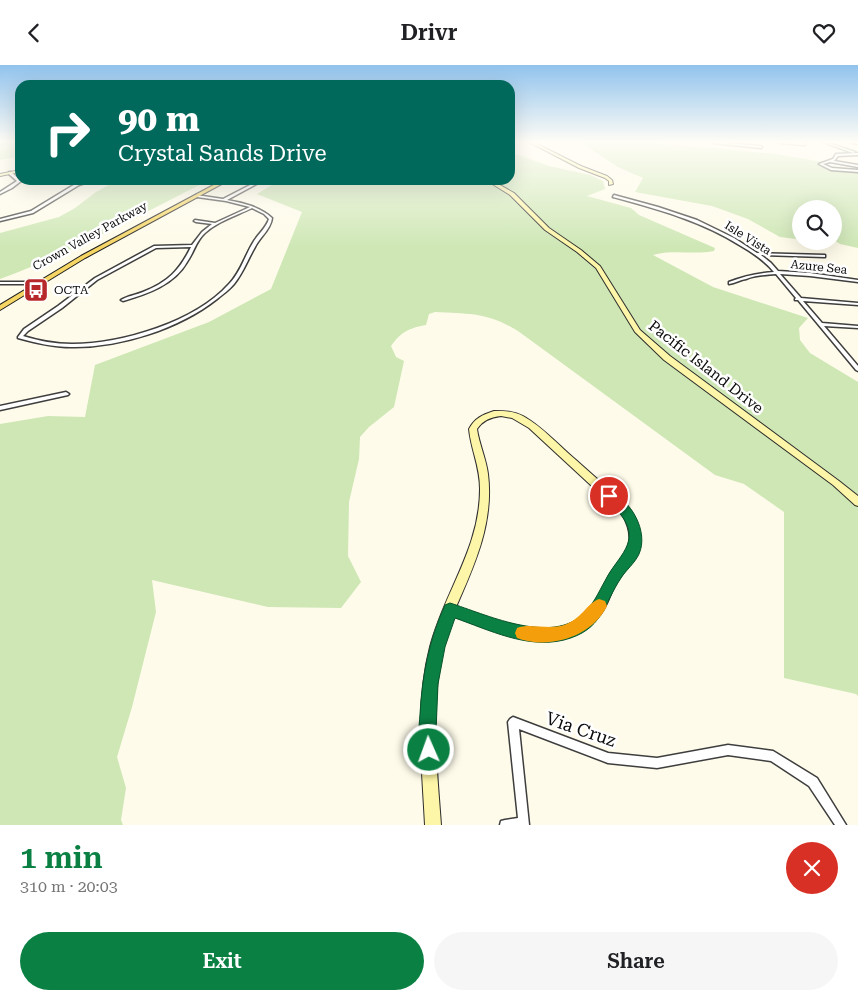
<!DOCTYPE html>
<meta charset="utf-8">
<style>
body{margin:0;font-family:"Roboto Serif",serif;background:#f6f6f6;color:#202124;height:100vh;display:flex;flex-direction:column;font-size:19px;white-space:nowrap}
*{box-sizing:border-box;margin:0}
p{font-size:16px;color:#757577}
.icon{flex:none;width:28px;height:28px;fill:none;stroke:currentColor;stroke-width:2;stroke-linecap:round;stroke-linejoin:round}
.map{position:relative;height:760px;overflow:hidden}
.sheet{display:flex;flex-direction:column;background:#fff;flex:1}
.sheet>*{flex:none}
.hud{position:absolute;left:15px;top:15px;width:500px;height:105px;border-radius:15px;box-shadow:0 5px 20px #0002;background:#00695c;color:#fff;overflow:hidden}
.fabs{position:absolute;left:792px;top:135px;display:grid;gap:10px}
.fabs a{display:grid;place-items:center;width:50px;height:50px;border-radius:50%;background:#fff;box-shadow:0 5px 20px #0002;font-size:25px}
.pin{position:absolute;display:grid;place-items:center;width:42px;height:42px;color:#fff;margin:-21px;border:2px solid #fff;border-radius:50%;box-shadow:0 1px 5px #0007}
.me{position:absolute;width:55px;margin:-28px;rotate:358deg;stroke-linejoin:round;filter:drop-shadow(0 0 4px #0008)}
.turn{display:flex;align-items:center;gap:18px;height:105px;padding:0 20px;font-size:22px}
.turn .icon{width:65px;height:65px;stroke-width:2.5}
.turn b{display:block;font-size:35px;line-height:42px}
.round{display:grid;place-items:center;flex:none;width:52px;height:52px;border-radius:26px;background:#f6f6f6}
.headline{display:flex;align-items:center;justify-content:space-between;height:85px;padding:0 20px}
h1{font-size:30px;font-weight:600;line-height:38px;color:#0b8043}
.cta{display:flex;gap:10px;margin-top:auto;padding:10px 20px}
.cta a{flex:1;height:58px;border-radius:30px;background:#0b8043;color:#fff;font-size:20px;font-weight:600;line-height:58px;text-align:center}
.cta a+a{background:#f6f6f6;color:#202124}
header{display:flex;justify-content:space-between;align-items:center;height:65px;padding:0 20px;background:#fff;font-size:22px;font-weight:600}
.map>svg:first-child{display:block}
.green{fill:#cee7b5}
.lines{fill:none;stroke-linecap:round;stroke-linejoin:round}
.stream{stroke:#398cc9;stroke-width:1}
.street-casing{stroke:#3e3e3e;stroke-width:3}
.secondary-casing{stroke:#2d2d2d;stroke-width:2}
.primary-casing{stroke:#1c1c1c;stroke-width:2}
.street{fill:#fff;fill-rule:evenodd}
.secondary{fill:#fdf5a7;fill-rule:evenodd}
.primary{fill:#f5d563;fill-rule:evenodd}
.route{fill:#0b8043;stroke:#07532c}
.slow{fill:#f59e0b}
.labels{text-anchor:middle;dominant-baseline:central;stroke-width:5;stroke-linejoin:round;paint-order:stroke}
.far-street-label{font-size:12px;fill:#0b0b0b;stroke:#fff}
.far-poi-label{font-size:12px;fill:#0b0b0b;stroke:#fff;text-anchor:start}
.street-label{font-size:15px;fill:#0b0b0b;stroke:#fff}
.near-street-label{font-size:18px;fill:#0b0b0b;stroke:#fff}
</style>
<header><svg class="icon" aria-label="back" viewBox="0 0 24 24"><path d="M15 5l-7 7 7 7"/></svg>Drivr<svg class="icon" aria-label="heart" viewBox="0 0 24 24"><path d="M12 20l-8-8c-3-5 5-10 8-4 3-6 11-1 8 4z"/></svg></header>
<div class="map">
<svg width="858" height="760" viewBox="0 0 858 760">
<rect width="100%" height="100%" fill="#fefbea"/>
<g class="green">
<polygon points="0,77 20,77 20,91 0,95"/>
<polygon points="580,77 648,77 776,89 822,97 818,100 831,104 858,106 858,183 840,179 834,175 834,144 801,144 801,170 796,174 780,172 748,154 712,141 635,127 643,113 618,102"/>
<path d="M510,87l39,14 41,9 13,6 2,8 -18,7 44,12 8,7 76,33 -1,3c-20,4 -42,-2 -61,4l60,32 95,31 -9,10 1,12 10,13 48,29v314l-2,-2 -72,-16v-166l-40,-28 -29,-9 -197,-144c-31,-19 -48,-17 -83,-19l-6,2 -3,11c-17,3 -25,7 -35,21l5,11 8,4 -10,46 -25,20 -9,10 -1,22 -10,43 -1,54 13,26 -20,26 -73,-1 -116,-27 4,32 -24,95 -15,50 9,31 -5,32 2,5h-123v-401l48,-8 37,1 10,-52 114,-43 62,-33 31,-77 -45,-18 23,-14h230z"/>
<path d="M118,115h91c-69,35 -136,72 -209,99v-46l59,-16 16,-9 21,-16z"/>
</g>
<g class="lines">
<polyline class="stream" points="0,80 10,77"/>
<defs>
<g id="street">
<polygon points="712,77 761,81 762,82 761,83 713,78"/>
<polygon points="779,77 805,78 806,79 805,80 780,78"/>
<polygon points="823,77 826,77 855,87 853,88"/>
<polygon points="853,77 858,77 858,79 853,78"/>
<polygon points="858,88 858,90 838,91 834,96 858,100 858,102 830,97 823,99 832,103 858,105 858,107 831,105 819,99 833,94 836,89"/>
<polygon points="9,107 11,107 21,116 12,123 0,129 0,127 17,116 9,109"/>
<polygon points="89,115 94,115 79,120 33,148 0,156 0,154 31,146 77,118"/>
<path d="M260,115h4l-37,20c17,3 33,7 45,18 -1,11 -12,19 -17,29 -7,12 -12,26 -21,37 -5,6 -11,10 -17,15 -38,30 -98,49 -146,48 -18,0 -35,-4 -53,-9v-1l6,-8 34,-23 37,-28 59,-32 38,-1 10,-13 10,-8 -16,-2 -2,-1 1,-1 20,3 35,-16 -24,-6 -29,-4 -1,-2 27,4zM252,143l12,6 5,5c-3,9 -10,14 -15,22 -9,14 -13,31 -25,43 -34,38 -107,60 -157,60 -17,0 -33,-3 -49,-8l5,-5 34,-23 35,-28 59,-32 35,-1c-12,24 -23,35 -48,45 -7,3 -16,4 -22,8l2,1c24,-7 51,-16 64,-39 7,-10 9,-21 18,-29 13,-12 31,-17 47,-25z"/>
<path d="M614,130l44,12 39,13 37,18 23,15 68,2v2h-1l-63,-2 10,8 7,8 32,2 48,7v2l-48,-6 -30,-2 21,24 57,5v2l-55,-4 19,22 36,3v2l-34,-2 34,40v5l-2,-1 -58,-70h-3v-1l1,-1 -20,-24c-10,1 -20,1 -30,5 -6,1 -11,4 -17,5v-2c15,-6 29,-9 45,-10 -9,-11 -21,-19 -33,-26 -39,-25 -84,-37 -128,-49z"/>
<polygon points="0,217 29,217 31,218 29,219 0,219"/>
<polygon points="66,327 69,329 68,330 0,345 0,341"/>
<polygon points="513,652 608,688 657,693 728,680 773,686 817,713 846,760 835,760 809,721 771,696 728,690 657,703 608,698 519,664 529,760 500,760 501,756 505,755 518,753 508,657 510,654"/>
</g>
<g id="secondary">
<polygon points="529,77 533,77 581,101 607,111 612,115 613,119 609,120 609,116 605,113 579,103"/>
<polygon points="20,105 20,107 0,111 0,109"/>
<polygon points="486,115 491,115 514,128 549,163 581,185 600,201 640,265 670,291 839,416 858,431 858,441 855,440 833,420 664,295 635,267 596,203 577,187 545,165 510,130"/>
<path d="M494,346c10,0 20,0 29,5 20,11 36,30 53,44 12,11 25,22 37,33 5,5 12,10 16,16 4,6 8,14 10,21 5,20 -10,35 -21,50 -7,10 -9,24 -17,34 -40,47 -101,19 -148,2 -26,68 -17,139 -12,209h-16c-3,-59 -10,-120 5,-178 14,-55 50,-98 50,-158 0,-23 -9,-39 -11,-60 6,-11 13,-14 25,-18zM501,351l11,2 17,10 93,86c14,25 7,37 -10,57 -8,10 -10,24 -18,34 -33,44 -96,16 -138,2 19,-43 38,-85 32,-133 -2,-16 -9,-30 -11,-45 6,-9 14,-12 24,-13z"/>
</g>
<polygon id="primary" points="223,115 229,115 85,193 0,245 0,240 81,191"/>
</defs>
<use href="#street" class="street-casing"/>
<use href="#secondary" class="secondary-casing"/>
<use href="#primary" class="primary-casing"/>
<use href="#street" class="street"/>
<use href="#secondary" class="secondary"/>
<use href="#primary" class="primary"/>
</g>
<linearGradient id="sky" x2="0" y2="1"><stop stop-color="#91c3ed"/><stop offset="0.42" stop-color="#fffdf6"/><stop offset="1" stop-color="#fffdf6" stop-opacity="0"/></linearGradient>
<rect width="858" height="183" fill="url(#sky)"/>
<path class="route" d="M609,427c22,7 40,40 30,62 -4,9 -13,16 -18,24 -18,27 -18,52 -57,62 -37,9 -75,-10 -109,-22l-10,29 -7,37 -2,47 2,19 -3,6 -6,3 -7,-3c-5,-13 -3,-28 -2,-42 2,-38 9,-74 25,-109l5,-2c35,11 98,41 131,13 12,-10 17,-23 25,-37 11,-22 36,-37 15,-64 -5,-7 -14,-11 -18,-19l2,-3z"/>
<path class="slow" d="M599,534l6,2 2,5c-15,31 -59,44 -90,32l-2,-5 2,-5c12,-5 32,2 47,-3 18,-6 22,-21 35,-26z"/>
<defs>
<symbol id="bus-square" viewBox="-11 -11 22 22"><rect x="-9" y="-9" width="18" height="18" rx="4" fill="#b7282b" stroke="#fff"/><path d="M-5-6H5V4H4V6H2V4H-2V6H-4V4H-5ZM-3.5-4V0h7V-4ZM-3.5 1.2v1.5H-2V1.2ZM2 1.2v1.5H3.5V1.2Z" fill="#fff"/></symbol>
</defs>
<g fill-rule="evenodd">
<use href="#bus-square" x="22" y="211" width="28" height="28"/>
</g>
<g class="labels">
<g class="far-street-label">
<text transform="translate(90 171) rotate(-29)">Crown Valley Parkway</text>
<text transform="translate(748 173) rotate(32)">Isle Vista</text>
<text transform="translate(819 202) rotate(6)">Azure Sea</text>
</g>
<g class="far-poi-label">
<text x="54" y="225">OCTA</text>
</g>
<g class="street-label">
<text transform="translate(706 302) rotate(38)">Pacific Island Drive</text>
</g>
<g class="near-street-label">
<text transform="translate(581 664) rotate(19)">Via Cruz</text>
</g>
</g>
</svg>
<div class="fabs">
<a><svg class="icon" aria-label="search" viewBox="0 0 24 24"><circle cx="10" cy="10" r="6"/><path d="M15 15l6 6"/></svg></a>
</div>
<div class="pin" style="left:609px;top:431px;background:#d93025"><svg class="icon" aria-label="arrive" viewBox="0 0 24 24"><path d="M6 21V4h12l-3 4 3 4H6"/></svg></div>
<svg class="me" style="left:429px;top:685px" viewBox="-20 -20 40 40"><circle r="17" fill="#0b8043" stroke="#fff" stroke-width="3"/><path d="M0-11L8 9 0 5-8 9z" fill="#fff"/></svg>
<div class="hud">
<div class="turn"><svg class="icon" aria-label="right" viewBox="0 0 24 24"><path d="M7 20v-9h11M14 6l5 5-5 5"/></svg><div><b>90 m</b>Crystal Sands Drive</div></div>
</div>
</div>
<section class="sheet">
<div class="headline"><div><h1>1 min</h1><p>310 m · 20:03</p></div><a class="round" style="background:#d93025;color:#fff"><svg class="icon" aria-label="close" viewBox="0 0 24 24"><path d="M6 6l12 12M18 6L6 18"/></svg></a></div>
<div class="cta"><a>Exit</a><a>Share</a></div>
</section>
